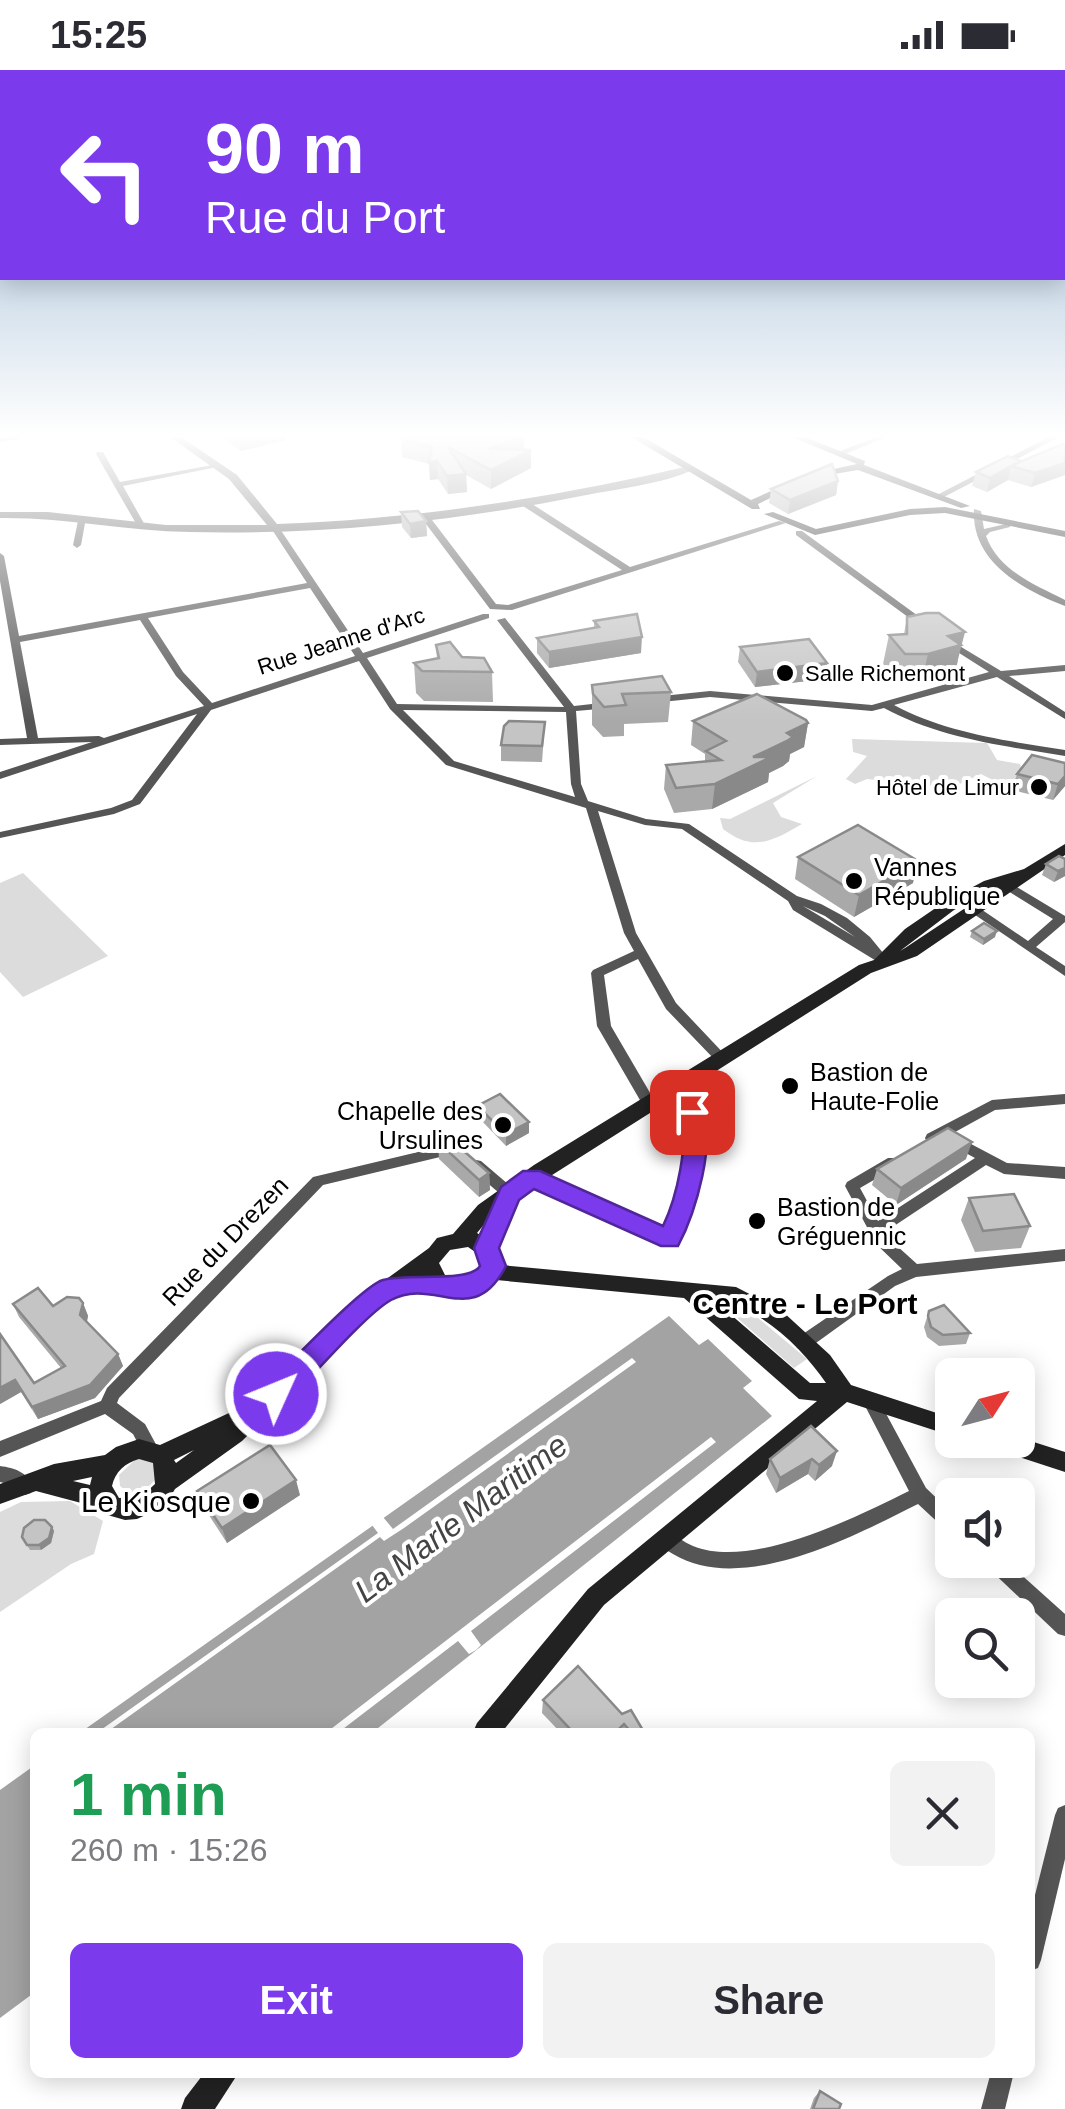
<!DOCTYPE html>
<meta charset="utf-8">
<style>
body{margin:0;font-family:Helvetica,sans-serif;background:#f2f2f3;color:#2b2b33;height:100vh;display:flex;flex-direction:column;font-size:38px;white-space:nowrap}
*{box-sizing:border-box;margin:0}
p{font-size:32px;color:#7c7c81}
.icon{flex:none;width:55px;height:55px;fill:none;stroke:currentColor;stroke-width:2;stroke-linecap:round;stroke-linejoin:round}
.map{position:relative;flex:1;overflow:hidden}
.panel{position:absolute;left:30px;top:1658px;width:1005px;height:350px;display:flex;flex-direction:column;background:#fff;border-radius:15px;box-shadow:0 5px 25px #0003}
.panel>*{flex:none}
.top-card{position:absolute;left:0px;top:0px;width:1065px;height:210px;box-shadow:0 5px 25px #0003;background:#7c3aed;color:#fff;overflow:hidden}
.needle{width:65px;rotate:54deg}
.tools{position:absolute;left:935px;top:1288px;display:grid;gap:20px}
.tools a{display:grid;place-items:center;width:100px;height:100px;border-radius:15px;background:#fff;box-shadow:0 5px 25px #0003;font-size:50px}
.pin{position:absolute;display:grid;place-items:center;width:85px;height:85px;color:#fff;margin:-42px;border-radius:20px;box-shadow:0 5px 15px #0006}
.me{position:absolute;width:110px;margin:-55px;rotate:46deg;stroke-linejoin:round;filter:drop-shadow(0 0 8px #0008)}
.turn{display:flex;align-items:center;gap:35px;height:210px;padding:0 40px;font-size:45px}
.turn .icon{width:130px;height:130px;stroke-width:2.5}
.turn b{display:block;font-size:70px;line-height:85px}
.round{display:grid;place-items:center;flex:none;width:105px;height:105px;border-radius:15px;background:#f2f2f3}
.headline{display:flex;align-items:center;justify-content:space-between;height:170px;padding:0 40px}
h1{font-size:60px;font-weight:600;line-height:75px;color:#1e9e55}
.action{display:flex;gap:20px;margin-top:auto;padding:20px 40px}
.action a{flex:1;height:115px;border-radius:15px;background:#7c3aed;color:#fff;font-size:40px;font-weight:600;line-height:115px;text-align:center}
.action a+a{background:#f2f2f3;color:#2b2b33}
.status{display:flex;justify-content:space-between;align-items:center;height:70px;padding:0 50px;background:#fff;direction:ltr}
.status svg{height:28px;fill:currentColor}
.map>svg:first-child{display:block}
.green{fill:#dcdcdc}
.water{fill:#a3a3a3}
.pier{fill:#fff}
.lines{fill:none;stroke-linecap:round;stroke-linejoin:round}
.minor{fill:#555;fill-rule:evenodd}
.tertiary{fill:#555;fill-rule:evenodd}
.secondary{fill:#222;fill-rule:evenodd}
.wall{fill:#a9a9a9}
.shaded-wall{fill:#898989}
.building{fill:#c4c4c4;stroke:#898989;stroke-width:2.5}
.route{fill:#7c3aed;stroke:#51269a;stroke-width:2.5}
.poi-dot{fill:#000;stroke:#fff;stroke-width:4}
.labels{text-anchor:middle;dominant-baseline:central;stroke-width:8;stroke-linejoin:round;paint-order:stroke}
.far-street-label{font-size:22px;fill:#000;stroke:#fff}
.far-poi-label{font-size:22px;fill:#000;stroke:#fff;text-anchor:start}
.poi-label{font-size:25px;fill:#000;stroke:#fff;text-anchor:start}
.street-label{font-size:25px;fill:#000;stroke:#fff}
.quarter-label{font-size:30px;font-weight:bold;fill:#000;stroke:#fff}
.near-poi-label{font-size:30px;fill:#000;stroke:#fff;text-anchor:end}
.near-water-label{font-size:32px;font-style:italic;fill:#444;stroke:#fff}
</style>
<div class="status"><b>15:25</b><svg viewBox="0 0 49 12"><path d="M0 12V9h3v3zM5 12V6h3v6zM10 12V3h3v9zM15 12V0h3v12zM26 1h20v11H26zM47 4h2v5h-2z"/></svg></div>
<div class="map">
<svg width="1065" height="2039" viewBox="0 0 1065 2039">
<rect width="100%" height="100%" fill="#fff"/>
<g class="green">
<polygon points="852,669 987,673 997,690 1020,694 1022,701 1012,720 981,704 951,718 867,709 855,714 846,709 867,686 853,682"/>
<path d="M817,706l-44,27 8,14 21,7c-31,18 -49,28 -79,5l-3,-11 10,1z"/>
<polygon points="23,803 108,886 23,927 0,902 0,813"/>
<polygon points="710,1224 745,1237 807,1289 794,1298"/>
<polygon points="137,1388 154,1392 157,1408 143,1422 129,1423 120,1416 119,1405"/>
<polygon points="70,1431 103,1451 94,1484 71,1494 0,1542 0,1442 21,1432"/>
</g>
<g class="water">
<polygon points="669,1246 699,1275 708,1269 752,1311 743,1318 772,1346 373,1662 81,1662"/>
<polygon points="35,1695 35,1922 0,1948 0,1720"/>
</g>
<g class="pier">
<polygon points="632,1288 636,1292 404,1458 384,1471 380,1467 107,1662 98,1662 378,1463 372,1455 383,1447 393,1459"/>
<polygon points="711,1367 716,1372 471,1561 481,1575 476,1580 469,1584 458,1571 339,1662 327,1662"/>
</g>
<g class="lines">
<g class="minor">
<polygon points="20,367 19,369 0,372 0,368"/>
<polygon points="876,367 887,367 840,386 833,384"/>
<polygon points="1049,367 1059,367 942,428 935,426"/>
<polygon points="97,382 103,382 120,412 218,394 222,396 123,416 146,457 142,459 138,457 96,384"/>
<polygon points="523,432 529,432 630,497 779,451 786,453 512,540 490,539 423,450 423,446 429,446 496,534 508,535 622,500 523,436"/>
<path d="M974,439l7,2 3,18 26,-6v4l-20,5 -4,4c13,35 48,48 79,64v6c-44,-17 -94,-45 -91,-97z"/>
<polygon points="79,446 86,448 81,475 77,478 73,475"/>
<path d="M272,456h6l85,127 120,-39h6v4l-122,40 30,46 167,3 -67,-87 8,-2 69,88 36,-4 5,3 -5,3 -34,3 5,73 7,17 58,18 43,5 108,72 24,8 26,14 23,19 18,22 -2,3h-8l-85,-52 -5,-9 -106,-72 -37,-4 -47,-14 38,122 40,70 52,55 -2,3h-10l-50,-52 -28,-50 -34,16 7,51 45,77 -7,5 -5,-1 -47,-81 -6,-53 2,-3 41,-19 -10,-18 -38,-125 -140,-43 -56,-56 -31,-48 -148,49 -71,94 -26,10 -114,24v-6l111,-24 21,-8 65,-86 -197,65v-7l92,-30 -92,3v-6l27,-1 -27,-157v-28l4,3 15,80 288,-53 -36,-55zM310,518l45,68 -143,47 -29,-31 -35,-54zM140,550l36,56 28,30 -100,32 -5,-2 -61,2 -18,-96zM403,640l163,2 5,72 4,13 -121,-36zM803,836l22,10 30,21z"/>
<polygon points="796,461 802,461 929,554 929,558 923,558 796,465"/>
<path d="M948,569l53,32 64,-6v6l-56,5 56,36v7l-68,-42 -103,28c52,28 114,36 171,45v6c-61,-10 -126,-18 -181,-48l-12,3 -162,-14 -58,6 -5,-3 5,-3 58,-6 162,14 117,-33 -44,-28v-4z"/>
<polygon points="1012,814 1065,846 1065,852 1036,877 1065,896 1065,906 956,832 958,829 966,829 1028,871 1053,849 1008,821 1006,818 1008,815"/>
<polygon points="668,1016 673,1017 698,1038 703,1056 688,1145 674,1173 669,1175 664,1173 527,1111 525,1107 527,1103 537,1103 666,1161 674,1145 689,1056 686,1044 661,1021"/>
<polygon points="1065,1024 1065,1034 995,1040 937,1072 927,1072 925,1068 927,1064 992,1030"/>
<polygon points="954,1065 1007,1093 1065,1097 1065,1109 1004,1104 986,1095 885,1162 886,1166 917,1194 1065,1179 1065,1191 916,1207 895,1216 809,1278 803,1280 797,1278 795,1273 797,1268 888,1206 902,1199 876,1174 845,1116 847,1112 888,1088 898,1088 900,1092 898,1096 860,1118 878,1151 975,1088 949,1074 947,1070 949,1066"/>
<polygon points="456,1073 461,1074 463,1078 461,1082 323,1115 119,1328 117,1333 145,1354 159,1380 156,1385 150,1388 144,1385 133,1364 105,1344 0,1387 0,1371 101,1331 107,1318 313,1107"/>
<polygon points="476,1090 481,1091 515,1120 517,1124 515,1128 505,1128 471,1099 469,1095 471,1091"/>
<path d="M870,1323l6,2 50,93 26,25v19l-6,-2 -28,-26c-64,32 -176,92 -245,50 -8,-5 -13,-7 -17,-15l3,-6 6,-3c10,4 18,12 28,16 59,24 163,-29 216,-55l-47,-91 2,-5z"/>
<path d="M0,1396c15,2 27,6 34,21l-3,6 -6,2c-10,-4 -14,-11 -25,-13z"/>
<polygon points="983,1490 1005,1490 1065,1544 1065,1566 1058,1564 986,1496"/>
<polygon points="1065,1735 1065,1789 1041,1890 1038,1898 1030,1901 1030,1845 1055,1745 1058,1738"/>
<polygon points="991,2002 1014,2002 1005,2039 981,2039"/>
</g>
<path class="tertiary" d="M170,367h11l56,38 40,49c140,-5 276,-26 412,-58l5,3c-28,15 -85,21 -118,28 -126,25 -258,38 -386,35 -64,-1 -126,-15 -190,-14v-6h48l118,13h101l-38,-46z"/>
<g class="secondary">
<polygon points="631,367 643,367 751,430 787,414 796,416 758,434 760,439 752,439"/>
<polygon points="792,367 805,367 865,391 864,395 970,436 961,438 858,400 810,408 810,404 857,394"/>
<polygon points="945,437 1065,461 1065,467 945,443 910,445 815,465 764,444 773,442 816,459 910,439"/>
<path d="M1065,774v11l-148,101 -46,17 -352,223 -22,51 4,6v12l235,22 46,24 48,44 21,30 101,33v18l-105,-34 -243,203 -102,127h-29l4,-9 111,-134 229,-188 -18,-2 -115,-101 -188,-18c-27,29 -69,5 -103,17 -7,2 -14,9 -20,14l-131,130 -67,48 -10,17 -28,13 -12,1 -21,-6 -4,-6 -64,-17 -36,13v-20l54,-20 51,-9 11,-8 23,-8 21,6 69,-32 13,-1 117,-113 70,-51 8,-10 16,-4 25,-29 56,-40 325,-200 15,-5 31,-31 38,-26 41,-22 40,-12zM997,817l-92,61 -5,3 54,-41zM491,1146l-9,20 -5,-3zM468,1177l13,9v14l-10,9 -25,-2 -7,-14 11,-13zM715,1231c44,4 87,47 111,82h-16zM194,1380l-18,13 -2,-3zM139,1389l14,4 2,21 -14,13 -22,1 -7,-12c3,-14 13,-23 27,-27zM92,1407l-2,8 -17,-4z"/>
<polygon points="1018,1367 1065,1382 1065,1402 988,1377 985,1370 1018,1370"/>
<polygon points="205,2002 239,2002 215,2039 181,2039 185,2028"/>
</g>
</g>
<g class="wall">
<polygon points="221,367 286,367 286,370 241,381"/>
<polygon points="524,367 524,380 531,398 491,419 466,405 467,422 448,424 438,409 430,410 429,394 402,387 401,369"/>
<polygon points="1065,373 1065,405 1031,417 1008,410 987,422 972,416 976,402 1021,392"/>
<polygon points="838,411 836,425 788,444 769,433 771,419"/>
<polygon points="401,442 426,451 427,466 411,468 402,457"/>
<polygon points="907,547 958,591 954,605 921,614 899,614 883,594 889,565 904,564"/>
<polygon points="594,551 641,583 549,598 537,583 537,568 594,558"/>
<polygon points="436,575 492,602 493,632 424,631 416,623 414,593 437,589"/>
<polygon points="740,577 825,609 755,617 738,592"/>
<polygon points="592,615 671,622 668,652 624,654 624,666 603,667 592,655"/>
<polygon points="693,651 808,653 804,677 790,684 789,691 783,696 769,703 768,712 712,739 674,743 664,719 666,695 705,692 705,684 691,675"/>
<polygon points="545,652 542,692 501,691 501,675"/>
<polygon points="1065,693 1065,716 1053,730 1012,720 1017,704"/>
<polygon points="798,787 913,813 854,847 795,809"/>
<polygon points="1065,789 1065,806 1054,812 1042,805 1046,794"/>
<polygon points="972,861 995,867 983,875 970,867"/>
<polygon points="477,1036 529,1063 506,1076 478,1047"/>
<polygon points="438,1072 489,1103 490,1120 479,1127 439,1089"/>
<polygon points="966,1089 896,1135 872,1115 877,1099"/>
<polygon points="969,1128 1030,1156 1021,1178 975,1182 961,1150"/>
<polygon points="83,1233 88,1246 87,1252 118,1284 123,1296 95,1328 38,1349 21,1322 0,1334 0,1264 34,1313 61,1298 19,1247 13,1234 53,1236"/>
<polygon points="929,1241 970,1263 966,1274 939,1276 927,1267 924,1257"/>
<polygon points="811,1356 832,1396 815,1411 808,1404 776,1423 766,1404 770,1389"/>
<polygon points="197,1421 300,1425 227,1473 203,1436"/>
<polygon points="52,1457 54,1461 51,1473 41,1480 30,1480 22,1467"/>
<polygon points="543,1630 622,1644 644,1662 560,1662 542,1643"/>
<polygon points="820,2021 839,2039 810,2039 814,2028"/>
</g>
<g class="shaded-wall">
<polygon points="286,367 286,370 241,381 239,368"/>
<polygon points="519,367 524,367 524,383 489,379"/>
<polygon points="531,380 531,398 491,419 491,400"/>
<polygon points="437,391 438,409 430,410 429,392"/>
<polygon points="1065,393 1065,405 1031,417 1035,403"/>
<polygon points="1011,396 1008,410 987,422 990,408"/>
<polygon points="466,404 467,422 448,424 447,406"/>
<polygon points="838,411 836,425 788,444 790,430"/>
<polygon points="426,451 427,466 411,468 410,454"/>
<polygon points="965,562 954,605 921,614 928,584 948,566"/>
<polygon points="642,567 641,583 549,598 549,582"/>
<polygon points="827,593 825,609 755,617 757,602"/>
<polygon points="808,653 804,677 790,684 789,691 783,696 769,703 768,712 712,739 715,714 787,663"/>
<polygon points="1065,706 1065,716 1053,730 1058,714"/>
<polygon points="918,791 913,813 854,847 859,825"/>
<polygon points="1065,798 1065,806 1054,812 1058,801"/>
<polygon points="997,861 995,867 983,875 984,869"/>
<polygon points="529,1052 529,1063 506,1076 506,1064"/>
<polygon points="972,1072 966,1089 896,1135 901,1118"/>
<polygon points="489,1103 490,1120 479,1127 479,1110"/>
<polygon points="83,1233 88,1246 85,1258 80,1245"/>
<polygon points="118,1284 123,1296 95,1328 38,1349 32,1337"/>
<polygon points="15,1310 21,1322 0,1334 0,1318"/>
<polygon points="837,1381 832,1396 815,1411 819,1395"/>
<polygon points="812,1389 808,1404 776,1423 780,1408"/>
<polygon points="296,1410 300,1425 227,1473 222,1458"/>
<polygon points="52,1457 54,1461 51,1473 41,1480 39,1475"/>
</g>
<g class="building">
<polygon points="403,367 519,367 489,379 531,380 491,400 448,377 466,404 447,406 437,391 429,392 432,377 401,369"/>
<polygon points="1065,373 1065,393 1035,403 1011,396 990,408 976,402 1008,386 1021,391 1013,395"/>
<polygon points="832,394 838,411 790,430 771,419"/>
<polygon points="418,441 426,451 410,454 401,442"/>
<polygon points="926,543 939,543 965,562 948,566 961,575 928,584 905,584 889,565 907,564 907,547"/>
<polygon points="637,544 642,567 549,582 537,568 599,557 594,551"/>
<polygon points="809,569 827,593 757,602 740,577"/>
<polygon points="450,572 462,587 484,588 492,602 422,601 414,593 439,588 436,575"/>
<polygon points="662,606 671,622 622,624 626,635 604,637 593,624 592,615"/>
<polygon points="757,624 806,650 808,653 787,663 793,667 787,671 753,687 771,687 715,714 676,718 666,695 721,690 706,681 726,671 693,651"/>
<polygon points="509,651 545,652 542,676 501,675 504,656"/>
<polygon points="1032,685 1065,693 1065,706 1058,714 1017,704"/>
<polygon points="858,755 918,791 859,825 798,787"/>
<polygon points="1059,786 1065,789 1065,798 1058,801 1046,794"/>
<polygon points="984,853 997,861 984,869 972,861"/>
<polygon points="500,1024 529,1052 506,1064 477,1036"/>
<polygon points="948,1058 972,1072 901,1118 877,1099"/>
<polygon points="450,1069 489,1103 479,1110 438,1072"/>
<polygon points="1014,1124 1030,1156 983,1161 969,1128"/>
<polygon points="38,1218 53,1236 67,1227 79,1228 83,1233 80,1245 118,1284 90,1315 32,1337 15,1310 0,1318 0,1264 34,1313 65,1296 13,1234"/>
<polygon points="944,1235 970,1263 943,1265 931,1257 928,1246 929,1241"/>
<polygon points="811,1356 837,1381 819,1395 812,1389 780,1408 770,1389"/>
<polygon points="270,1375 296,1410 222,1458 197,1421"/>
<polygon points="34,1450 45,1450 52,1457 49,1468 39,1475 27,1475 22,1467 24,1458"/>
<polygon points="578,1596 622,1644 631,1640 644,1662 631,1662 624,1654 616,1662 573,1662 543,1630"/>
<polygon points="820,2021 841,2034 839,2039 813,2039"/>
</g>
<linearGradient id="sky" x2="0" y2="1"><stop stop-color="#8cadcc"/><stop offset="0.56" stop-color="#fff"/><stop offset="1" stop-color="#fff" stop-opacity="0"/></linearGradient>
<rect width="1065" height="652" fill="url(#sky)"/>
<path class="route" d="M692,1034l9,2c17,33 -6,108 -23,140h-17l-127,-57 -15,11 -20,48 7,18c-33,64 -71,10 -115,34 -25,14 -81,79 -105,103l-10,3 -10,-3 -4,-9 4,-8c22,-20 96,-100 117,-106 24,-7 87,3 97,-14l-6,-18 27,-61 22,-16h17l123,55c14,-29 26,-83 18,-114z"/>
<g class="poi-dot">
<circle cx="785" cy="603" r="10"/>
<circle cx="1039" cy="717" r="10"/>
<circle cx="854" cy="811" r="10"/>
<circle cx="790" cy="1016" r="10"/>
<circle cx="503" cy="1055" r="10"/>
<circle cx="757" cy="1151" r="10"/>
<circle cx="251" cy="1431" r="10"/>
</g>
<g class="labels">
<g class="far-street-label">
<text transform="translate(341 571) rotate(-18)">Rue Jeanne d'Arc</text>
</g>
<g class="far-poi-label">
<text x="805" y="603">Salle Richemont</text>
<text x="1019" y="717" text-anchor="end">Hôtel de Limur</text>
</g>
<g class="poi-label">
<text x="874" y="797">Vannes<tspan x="874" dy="29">République</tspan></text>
<text x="810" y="1002">Bastion de<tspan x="810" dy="29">Haute-Folie</tspan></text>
<text x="483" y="1041" text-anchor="end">Chapelle des<tspan x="483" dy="29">Ursulines</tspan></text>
<text x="777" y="1137">Bastion de<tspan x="777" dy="29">Gréguennic</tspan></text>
</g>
<g class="street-label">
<text transform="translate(225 1171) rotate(-46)">Rue du Drezen</text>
</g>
<g class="quarter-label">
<text x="805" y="1233">Centre - Le Port</text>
</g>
<g class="near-poi-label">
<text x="231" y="1431">Le Kiosque</text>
</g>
<g class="near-water-label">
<text transform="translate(461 1448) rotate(-37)">La Marle Maritime</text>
</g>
</g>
</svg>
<div class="tools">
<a><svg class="needle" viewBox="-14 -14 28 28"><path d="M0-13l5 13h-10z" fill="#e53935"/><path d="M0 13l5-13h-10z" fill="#7c7c81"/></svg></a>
<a><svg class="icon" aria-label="sound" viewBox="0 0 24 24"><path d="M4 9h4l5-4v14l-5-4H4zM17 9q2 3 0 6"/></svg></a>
<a><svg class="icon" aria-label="search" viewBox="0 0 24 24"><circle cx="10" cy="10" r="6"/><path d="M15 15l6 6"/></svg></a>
</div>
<div class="pin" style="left:692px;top:1042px;background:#d93025"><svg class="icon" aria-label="arrive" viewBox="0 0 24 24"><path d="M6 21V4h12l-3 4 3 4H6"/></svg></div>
<svg class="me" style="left:276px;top:1324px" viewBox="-20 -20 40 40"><circle r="17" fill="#7c3aed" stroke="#fff" stroke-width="3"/><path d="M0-11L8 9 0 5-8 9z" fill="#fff"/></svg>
<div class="top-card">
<div class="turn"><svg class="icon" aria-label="left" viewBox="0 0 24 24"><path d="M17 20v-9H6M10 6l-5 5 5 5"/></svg><div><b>90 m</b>Rue du Port</div></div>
</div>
<section class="panel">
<div class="headline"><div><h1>1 min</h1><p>260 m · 15:26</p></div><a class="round"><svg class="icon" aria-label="close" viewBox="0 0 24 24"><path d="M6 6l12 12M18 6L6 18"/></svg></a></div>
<div class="action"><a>Exit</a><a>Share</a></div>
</section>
</div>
